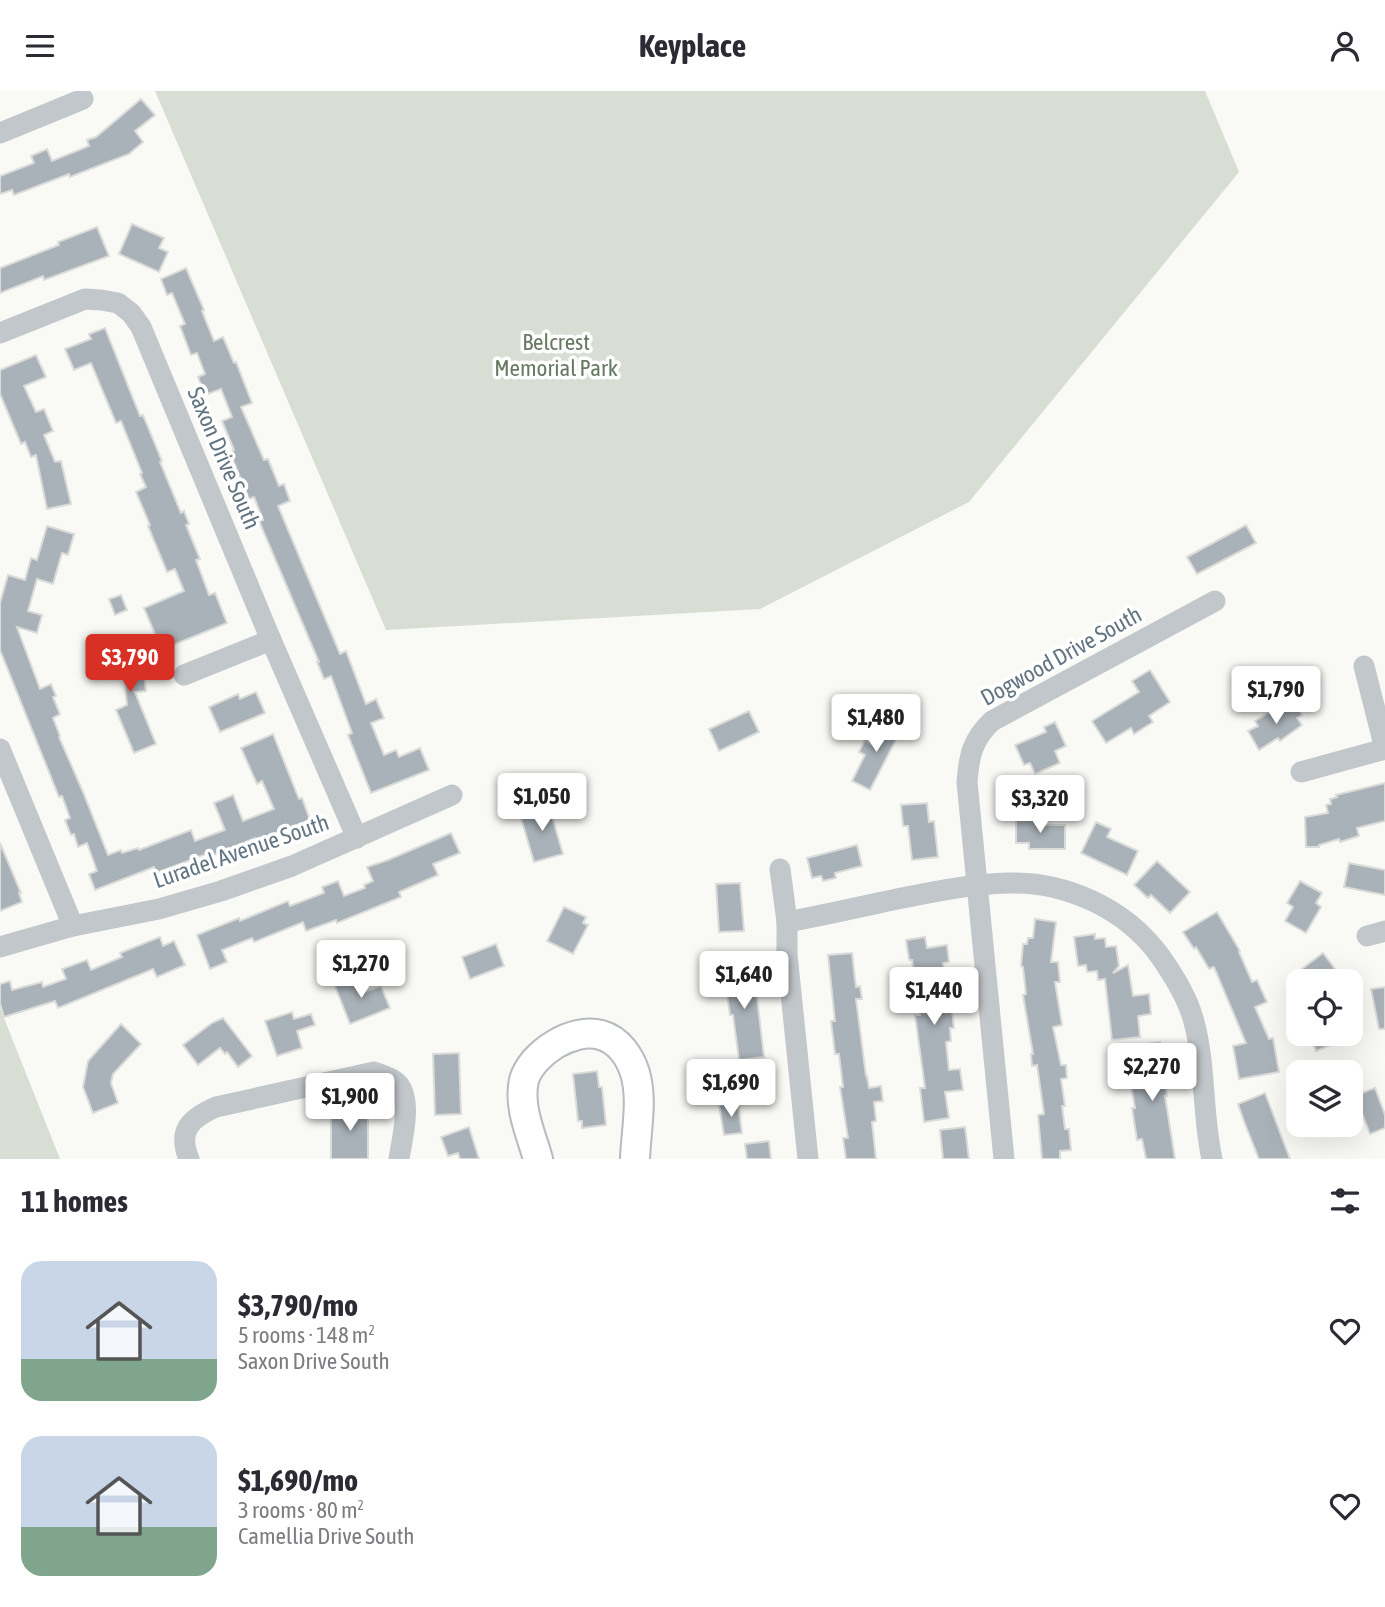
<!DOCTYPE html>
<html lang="en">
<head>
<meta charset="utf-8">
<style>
  :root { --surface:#fff; --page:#f2f2f3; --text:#2b2b33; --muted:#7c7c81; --accent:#d93025 }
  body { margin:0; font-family:"Asap Condensed",sans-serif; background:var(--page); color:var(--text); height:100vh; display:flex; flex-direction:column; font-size:26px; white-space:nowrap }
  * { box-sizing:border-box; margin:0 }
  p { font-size:23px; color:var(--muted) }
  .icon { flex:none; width:38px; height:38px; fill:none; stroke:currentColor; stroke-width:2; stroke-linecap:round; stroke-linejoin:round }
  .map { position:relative; height:1068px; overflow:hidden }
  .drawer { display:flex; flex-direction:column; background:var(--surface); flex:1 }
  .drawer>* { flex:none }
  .controls { position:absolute; left:1286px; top:878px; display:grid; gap:14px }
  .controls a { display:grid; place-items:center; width:77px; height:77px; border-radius:14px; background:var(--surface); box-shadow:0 7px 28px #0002; font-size:35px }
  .price { position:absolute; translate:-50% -60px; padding:0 16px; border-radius:7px; background:#fff; color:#222; font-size:23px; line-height:46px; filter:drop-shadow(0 2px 4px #0008) }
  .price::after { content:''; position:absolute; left:50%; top:42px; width:21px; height:16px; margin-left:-10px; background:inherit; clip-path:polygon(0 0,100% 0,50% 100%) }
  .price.active { background:var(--accent); color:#fff }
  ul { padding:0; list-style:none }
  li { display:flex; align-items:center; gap:21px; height:175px; padding:0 21px }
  li span { display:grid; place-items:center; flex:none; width:196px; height:140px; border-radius:21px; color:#555 }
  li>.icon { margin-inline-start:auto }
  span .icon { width:84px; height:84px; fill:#fffc; stroke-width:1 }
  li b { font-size:30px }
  h2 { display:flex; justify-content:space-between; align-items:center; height:84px; padding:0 21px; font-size:30px }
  header { display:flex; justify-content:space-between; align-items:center; height:91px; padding:0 21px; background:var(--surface); font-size:32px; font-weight:700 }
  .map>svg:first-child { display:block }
</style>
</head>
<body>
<header><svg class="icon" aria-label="menu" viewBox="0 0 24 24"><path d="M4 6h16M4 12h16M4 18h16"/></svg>Keyplace<svg class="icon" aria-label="person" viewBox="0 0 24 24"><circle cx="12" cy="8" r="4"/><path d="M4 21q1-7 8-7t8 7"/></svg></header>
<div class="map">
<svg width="1385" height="1068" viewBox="0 0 1385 1068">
  <rect width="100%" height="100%" fill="#f9f9f6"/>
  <g fill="#d9ded5">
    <polygon points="155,0 1205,0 1239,81 969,411 760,518 386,539"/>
    <polygon points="0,917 60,1068 0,1068"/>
  </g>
  <g fill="#a9b2b8" stroke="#dbdbd9" stroke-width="2">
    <polygon points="141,8 155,24 135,40 143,51 129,63 70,86 69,83 14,104 12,99 0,103 0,85 34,72 31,65 47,58 52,70 89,55 87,49 96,46"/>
    <polygon points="132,133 164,147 159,157 168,161 159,181 119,163"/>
    <polygon points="97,136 109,165 44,189 43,185 0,202 0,177 59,154 58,151"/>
    <polygon points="186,177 204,219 202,220 214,250 223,246 234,272 236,271 252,312 241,316 264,369 268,368 279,395 284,393 290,410 278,415 340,563 346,560 366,613 376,608 384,627 371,632 384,664 396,659 399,666 420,657 429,679 371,702 348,644 352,642 331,585 324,588 317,571 319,571 259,430 263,429 254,406 249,408 230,362 234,359 222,330 232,326 221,298 205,304 198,286 205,283 197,262 191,264 180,235 185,233 172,202 167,204 161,188"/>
    <polygon points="105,237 140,325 143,324 162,370 160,371 181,422 184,420 189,433 186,434 200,468 196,469 209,504 215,502 227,532 168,556 163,546 157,548 144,517 184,500 175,478 167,481 148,435 150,434 136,401 146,396 140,383 142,382 121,330 116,332 91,272 74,279 65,258 91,248 89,243"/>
    <polygon points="36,264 46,286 24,295 36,321 44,318 53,340 44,344 55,371 61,370 71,413 47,418 36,364 31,366 25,351 21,353 0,303 0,279"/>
    <polygon points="1246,434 1256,452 1197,483 1187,466"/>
    <polygon points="47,435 74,443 68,464 62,462 53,493 37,488 28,520 42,524 37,542 17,536 40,598 51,593 56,605 53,606 60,623 53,627 60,645 59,646 83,701 108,764 121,759 122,762 138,757 139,759 191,739 195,750 225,739 214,712 233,704 243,730 274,718 262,690 257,693 241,657 273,643 299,708 302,707 310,729 256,750 255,747 207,767 206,763 156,782 154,776 95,799 89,783 97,780 87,752 78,756 74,743 71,744 65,729 70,727 62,705 59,706 0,559 0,512 8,484 25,489 31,467 37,469"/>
    <polygon points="121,504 127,519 115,524 109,508"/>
    <polygon points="117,545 118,557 131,555 133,569 142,568 146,600 135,601 156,653 134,662 116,619 127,614 122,569 103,572 100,547"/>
    <polygon points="1150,579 1170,611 1149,625 1153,631 1134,643 1131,637 1106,652 1092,630 1139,601 1132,590"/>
    <polygon points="256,601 265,622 220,641 209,616 238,603 240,608"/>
    <polygon points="1295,612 1302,624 1297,627 1302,634 1280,650 1278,647 1259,659 1248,640 1258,635 1255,630 1280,615 1283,619"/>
    <polygon points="749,620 759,641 719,660 709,638"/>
    <polygon points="884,628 902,637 870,699 852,690 865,664 859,661 865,649 871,653"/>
    <polygon points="1055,631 1066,655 1055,660 1060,672 1035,683 1030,672 1024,674 1015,654 1046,641 1044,636"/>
    <polygon points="1385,692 1385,730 1357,737 1359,745 1340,751 1339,748 1319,754 1319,756 1306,756 1305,726 1328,722 1326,714 1331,713 1330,708 1337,706 1336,704"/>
    <polygon points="547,708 563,763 534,771 521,727 539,722 536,711"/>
    <polygon points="927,712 929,731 934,730 938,766 912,769 908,735 903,735 901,714"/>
    <polygon points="1016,728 1043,728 1043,734 1065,734 1065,758 1029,758 1029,752 1016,752"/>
    <polygon points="1096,731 1111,738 1107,746 1138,760 1127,784 1081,762"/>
    <polygon points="451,742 460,762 433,773 438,784 399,801 401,806 337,832 336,829 306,840 303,831 254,851 252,847 222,859 227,871 210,878 197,844 239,827 240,830 288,810 290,815 324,802 322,796 338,790 344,805 365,797 364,794 373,790 367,776 388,769"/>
    <polygon points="0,752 21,802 19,802 22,811 0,820"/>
    <polygon points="857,754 862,775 835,782 836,787 823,790 821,785 812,787 807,767"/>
    <polygon points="1157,770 1190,801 1170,822 1151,804 1148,807 1134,794"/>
    <polygon points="1349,772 1385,779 1385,804 1344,796"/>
    <polygon points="1300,790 1322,802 1316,812 1321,816 1306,842 1285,830 1293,816 1287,812"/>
    <polygon points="740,792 744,840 719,841 716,793"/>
    <polygon points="564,816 586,826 583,832 588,834 573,863 547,850"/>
    <polygon points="1217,821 1240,860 1239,861 1252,891 1257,889 1267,911 1255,916 1269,948 1273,947 1279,981 1239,988 1233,955 1246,952 1214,876 1209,878 1196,856 1194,858 1183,841"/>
    <polygon points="1035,828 1056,831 1051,871 1058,871 1060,891 1055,891 1062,934 1053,936 1061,974 1066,974 1067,987 1061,988 1065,1015 1062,1015 1065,1038 1069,1038 1071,1059 1060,1060 1060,1068 1042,1068 1038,1024 1044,1023 1037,974 1032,975 1031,963 1033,963 1023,904 1026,903 1023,876 1021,875 1023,853 1027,853 1028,847 1033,847"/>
    <polygon points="1095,843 1095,848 1105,847 1106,856 1116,855 1119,875 1113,882 1128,874 1133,905 1149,903 1151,923 1138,925 1140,946 1112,949 1105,888 1098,889 1097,880 1087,881 1086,874 1078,875 1074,846"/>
    <polygon points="160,846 163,855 174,850 185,874 157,886 153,878 58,917 55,910 4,926 0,912 0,893 10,890 12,899 42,891 43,896 66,888 62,878 87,869 91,879 122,866 120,862"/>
    <polygon points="925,846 927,857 947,854 949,871 943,872 950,920 952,920 954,937 950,937 951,950 946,951 949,979 960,978 963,999 945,1001 949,1027 924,1031 920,997 925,997 915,924 920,924 912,869 909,869 906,849"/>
    <polygon points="496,853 504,875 470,888 462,866"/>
    <polygon points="852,862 856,896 860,895 862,908 856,908 866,985 867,985 869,997 881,995 883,1010 874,1011 876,1030 872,1031 876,1068 846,1068 843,1047 848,1047 840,996 843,996 839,963 835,963 831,930 835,930 828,864"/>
    <polygon points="1323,862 1335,878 1332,880 1339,891 1311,891 1302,878"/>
    <polygon points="751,873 753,890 755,889 764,966 739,969 733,924 730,924 723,877"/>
    <polygon points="359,886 365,901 381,895 390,917 350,933 335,895"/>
    <polygon points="1385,896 1385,938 1379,938 1371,898"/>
    <polygon points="292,921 294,928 311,923 315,934 297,940 302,957 277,965 265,930"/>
    <polygon points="223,927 252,965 238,976 227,961 225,963 220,957 198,974 183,954 212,932"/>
    <polygon points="121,933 141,953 113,983 111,992 118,1012 93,1022 83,996 88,970"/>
    <polygon points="1309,943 1330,943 1334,953 1316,960"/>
    <polygon points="1160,951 1167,1005 1165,1005 1175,1068 1146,1068 1142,1048 1137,1049 1132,1017 1135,1017 1130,989 1138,988 1134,955"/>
    <polygon points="459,962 461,1023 435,1024 433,963"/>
    <polygon points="597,980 599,996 602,996 606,1034 582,1037 582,1030 578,1030 573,983"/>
    <polygon points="1375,997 1385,1024 1385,1037 1370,1043 1361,1020 1351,1023 1351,1006"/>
    <polygon points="1265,1002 1290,1068 1259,1068 1245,1033 1238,1013"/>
    <polygon points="738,1012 742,1042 724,1044 719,1014"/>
    <rect x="331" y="1015" width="37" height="53"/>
    <polygon points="469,1036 479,1068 460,1068 458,1062 448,1065 441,1046"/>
    <polygon points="965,1036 969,1068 943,1068 940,1039"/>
    <polygon points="769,1050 771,1068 747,1068 745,1053"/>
  </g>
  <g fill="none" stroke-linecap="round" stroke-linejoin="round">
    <defs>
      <path id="major" d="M538,1068c-7,-25 -20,-52 -14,-79 8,-27 49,-53 77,-45 18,5 29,22 34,38 8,27 1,58 0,86"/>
    </defs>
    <use href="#major" stroke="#b5bbbf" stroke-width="32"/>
    <g stroke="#c2c7cb" stroke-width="21">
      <polyline points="0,42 83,8"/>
      <polyline points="0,242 85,208 101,209 118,212 131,222 141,236 271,549 357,747"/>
      <polyline points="1364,575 1385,658"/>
      <polyline points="184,584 271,549"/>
      <polyline points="0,658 73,835"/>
      <polyline points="1301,681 1385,658"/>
      <polyline points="780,778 787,831 787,863 808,1068"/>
      <path d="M787,831c37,-7 73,-15 110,-23 36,-7 73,-15 111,-16 58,-2 118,26 152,73 14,20 28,42 34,66 12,44 8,92 18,137"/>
      <polyline points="1367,845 1385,840"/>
      <polyline points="0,856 73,835 159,818 221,800 292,775 452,704"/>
      <path d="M189,1068c-12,-29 2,-41 27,-52l158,-35c8,3 19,6 25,13 13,17 3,54 0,74"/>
      <path d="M1004,1068l-37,-377c2,-26 5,-42 25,-61l223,-120"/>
    </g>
    <use href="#major" stroke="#fff" stroke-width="28"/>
  </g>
  <g text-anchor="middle" stroke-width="7" stroke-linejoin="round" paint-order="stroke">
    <g font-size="23" fill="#667a62" stroke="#fff">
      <text x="556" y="259">Belcrest<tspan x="556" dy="26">Memorial Park</tspan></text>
    </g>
    <g font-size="23" fill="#637582" stroke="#fff">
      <text transform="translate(224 367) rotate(67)" y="8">Saxon Drive South</text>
      <text transform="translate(1061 565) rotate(-29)" y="8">Dogwood Drive South</text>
      <text transform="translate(241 760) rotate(-19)" y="8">Luradel Avenue South</text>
    </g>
  </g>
</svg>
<div class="controls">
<a><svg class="icon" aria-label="locate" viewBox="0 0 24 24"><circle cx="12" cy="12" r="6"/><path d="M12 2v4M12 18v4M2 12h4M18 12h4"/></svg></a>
<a><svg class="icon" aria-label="layers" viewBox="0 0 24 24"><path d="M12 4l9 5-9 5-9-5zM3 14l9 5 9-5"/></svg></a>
</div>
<b class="price active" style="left:130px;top:603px">$3,790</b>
<b class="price" style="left:1276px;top:635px">$1,790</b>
<b class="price" style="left:876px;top:663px">$1,480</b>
<b class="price" style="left:542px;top:742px">$1,050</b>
<b class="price" style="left:1040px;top:744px">$3,320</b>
<b class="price" style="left:361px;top:909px">$1,270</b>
<b class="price" style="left:744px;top:920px">$1,640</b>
<b class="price" style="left:934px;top:936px">$1,440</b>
<b class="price" style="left:1152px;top:1012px">$2,270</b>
<b class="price" style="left:731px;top:1028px">$1,690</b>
<b class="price" style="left:350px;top:1042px">$1,900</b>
</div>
<section class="drawer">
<h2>11 homes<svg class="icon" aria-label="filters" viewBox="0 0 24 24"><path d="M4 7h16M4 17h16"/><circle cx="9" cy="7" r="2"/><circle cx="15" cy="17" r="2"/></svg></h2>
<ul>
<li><span style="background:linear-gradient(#c9d6e8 70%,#7fa58c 0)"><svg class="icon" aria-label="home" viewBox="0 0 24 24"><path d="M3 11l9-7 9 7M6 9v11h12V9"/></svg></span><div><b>$3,790/mo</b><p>5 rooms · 148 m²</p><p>Saxon Drive South</p></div><svg class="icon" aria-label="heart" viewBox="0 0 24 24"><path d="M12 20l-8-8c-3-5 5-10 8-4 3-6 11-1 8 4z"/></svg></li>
<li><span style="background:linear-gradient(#c9d6e8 65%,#7fa58c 0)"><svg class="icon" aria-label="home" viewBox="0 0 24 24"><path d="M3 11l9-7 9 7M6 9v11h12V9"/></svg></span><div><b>$1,690/mo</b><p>3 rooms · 80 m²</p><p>Camellia Drive South</p></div><svg class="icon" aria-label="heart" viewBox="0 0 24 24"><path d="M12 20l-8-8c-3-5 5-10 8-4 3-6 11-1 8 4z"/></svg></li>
</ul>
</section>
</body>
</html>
